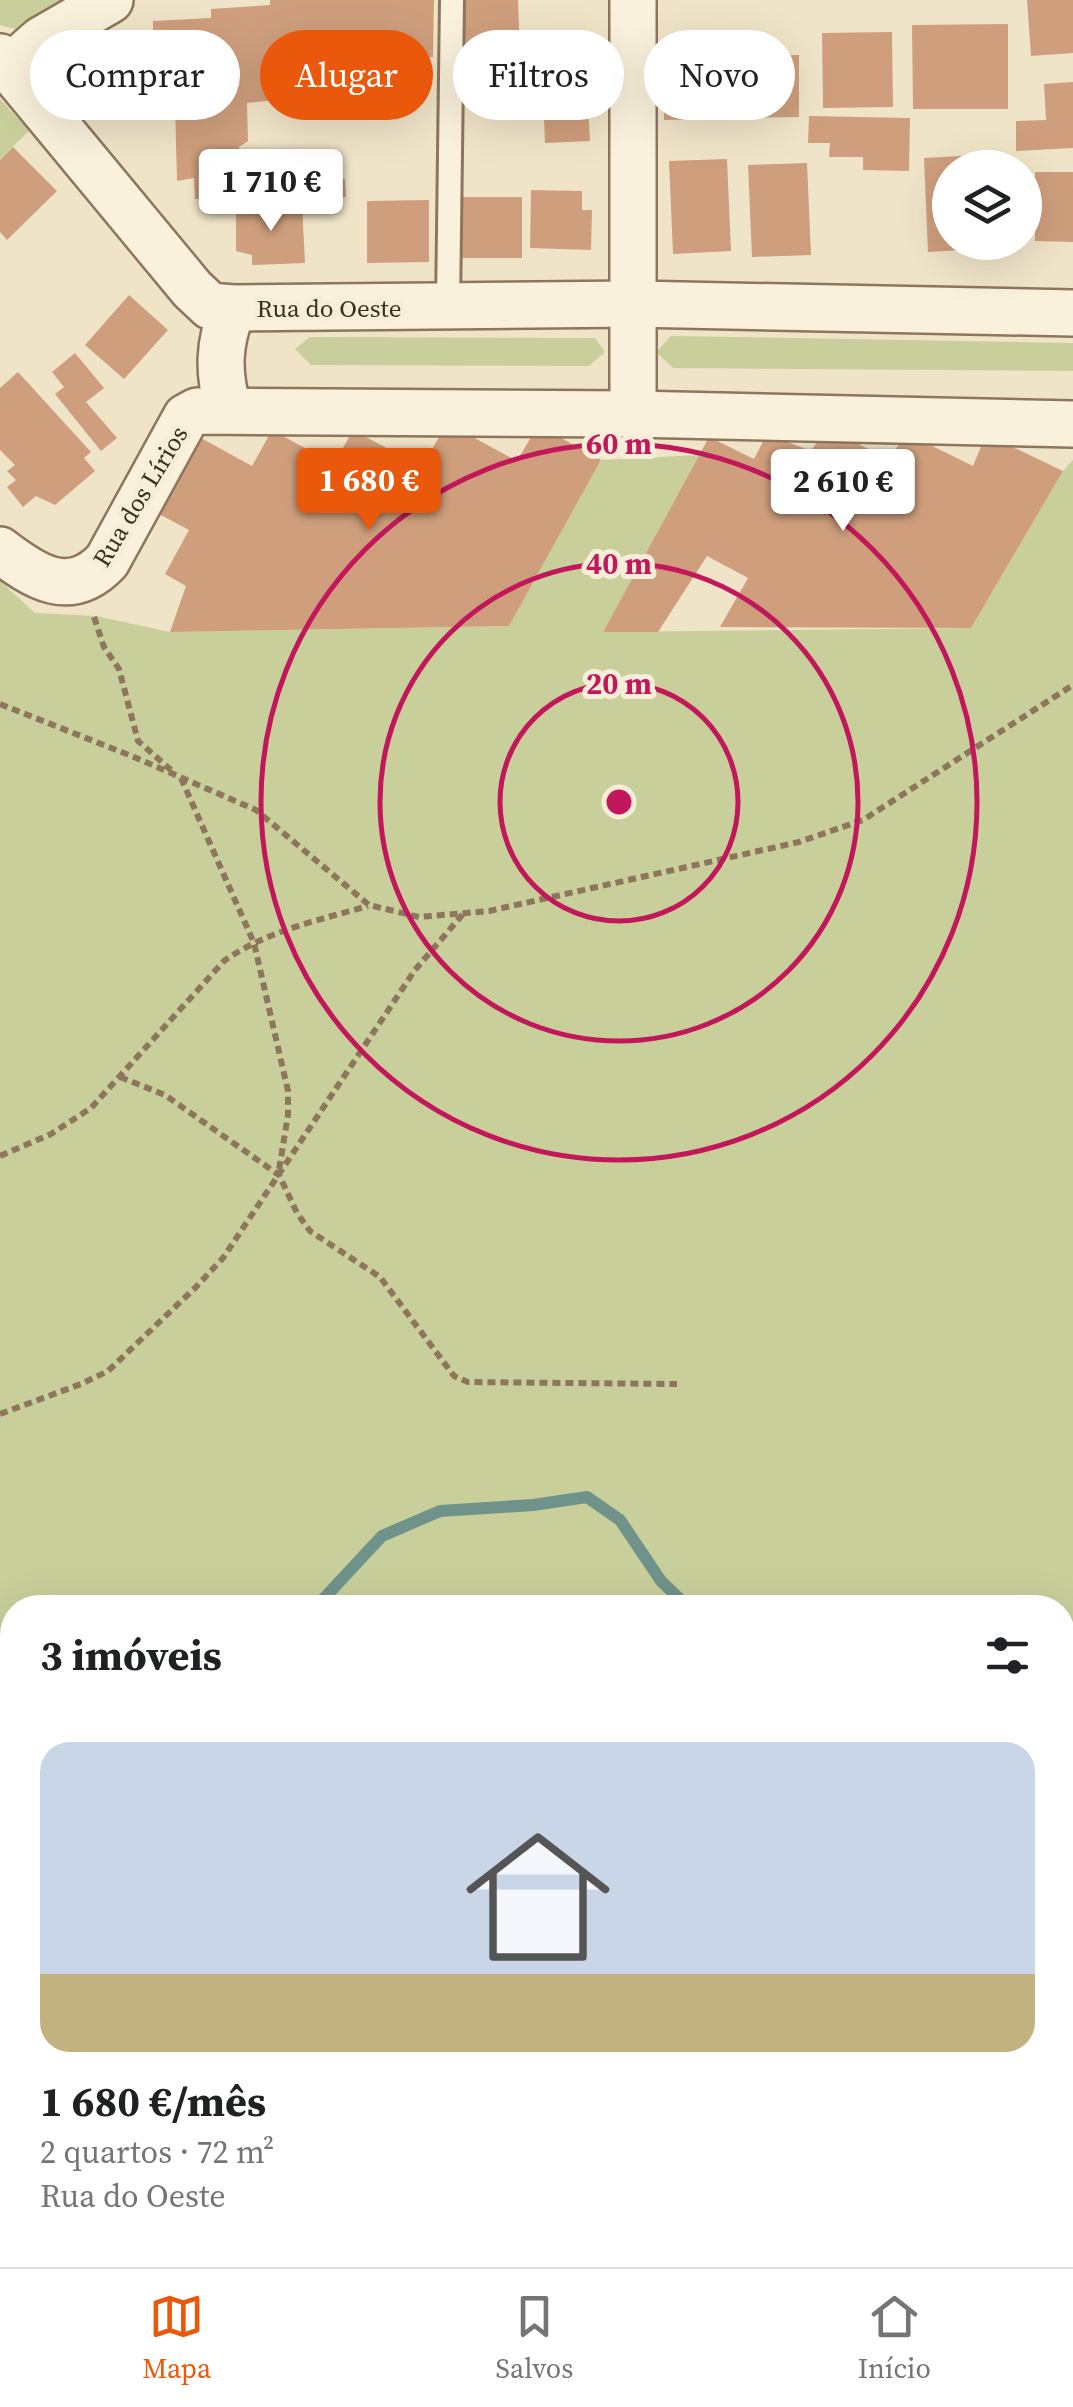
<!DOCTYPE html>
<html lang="pt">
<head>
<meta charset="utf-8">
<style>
  :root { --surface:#fff; --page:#f2f2f2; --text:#202124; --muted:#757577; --line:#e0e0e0; --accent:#ea580c }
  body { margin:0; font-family:"Source Serif 4",serif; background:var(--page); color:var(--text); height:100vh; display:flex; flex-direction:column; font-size:38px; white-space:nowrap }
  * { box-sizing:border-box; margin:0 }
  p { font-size:32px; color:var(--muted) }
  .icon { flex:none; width:55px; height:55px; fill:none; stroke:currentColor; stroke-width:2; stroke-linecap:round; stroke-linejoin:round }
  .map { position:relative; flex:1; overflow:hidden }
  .details { position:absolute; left:0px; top:1595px; width:1075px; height:672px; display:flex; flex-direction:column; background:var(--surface); border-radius:40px 40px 0 0; box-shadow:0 10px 40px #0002 }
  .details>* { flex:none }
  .banner { position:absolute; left:30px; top:30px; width:1015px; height:90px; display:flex; gap:20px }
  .fabs { position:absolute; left:932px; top:150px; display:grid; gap:20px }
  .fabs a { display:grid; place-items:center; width:110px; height:110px; border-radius:50%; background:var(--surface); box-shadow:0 10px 40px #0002; font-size:50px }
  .price { position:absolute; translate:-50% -85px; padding:0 22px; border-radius:10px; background:#fff; color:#222; font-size:32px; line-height:65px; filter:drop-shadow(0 2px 5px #0008) }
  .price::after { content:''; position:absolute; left:50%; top:60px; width:30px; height:22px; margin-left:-15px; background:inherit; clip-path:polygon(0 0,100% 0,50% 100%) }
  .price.current { background:var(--accent); color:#fff }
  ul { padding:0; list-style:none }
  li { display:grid; align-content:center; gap:20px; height:530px; padding:0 40px }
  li+li { border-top:2px solid var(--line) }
  li span { display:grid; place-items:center; height:310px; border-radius:30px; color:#555 }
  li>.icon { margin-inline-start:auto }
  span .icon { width:180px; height:180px; fill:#fffc; stroke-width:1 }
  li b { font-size:42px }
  h2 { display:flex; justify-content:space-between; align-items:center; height:120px; padding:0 40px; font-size:42px }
  .pill { padding:0 35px; border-radius:45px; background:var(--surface); box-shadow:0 10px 40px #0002; font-size:35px; line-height:90px }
  .pill.current { background:var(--accent); color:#fff }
  .tabs { display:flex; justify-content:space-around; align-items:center; height:140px; border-top:2px solid var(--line); background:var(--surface); font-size:28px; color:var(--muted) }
  .tabs a { display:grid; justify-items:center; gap:5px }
  .tabs .current { color:var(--accent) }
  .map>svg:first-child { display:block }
</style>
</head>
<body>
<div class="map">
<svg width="1073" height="2267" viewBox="0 0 1073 2267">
  <rect width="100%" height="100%" fill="#f0e4c8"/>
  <g fill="#c9cf9b" fill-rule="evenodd">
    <polygon points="0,0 62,0 62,4 15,29 0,25"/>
    <polygon points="0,99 29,131 0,159"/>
    <polygon points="671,336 1073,343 1073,371 673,368 656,352"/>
    <polygon points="310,337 595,338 605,352 589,366 311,365 295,349"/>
    <path d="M699,455l-96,177 368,-4 92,-157 10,-11v1807h-1073v-1686l35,32 61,3 74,16 339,-6 92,-166zM12,1608h1050v647h-1050z"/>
  </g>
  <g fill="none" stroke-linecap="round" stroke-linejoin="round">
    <g stroke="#6f938a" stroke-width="12">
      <polyline points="315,1608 382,1536 440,1511 533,1505 587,1497 620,1520 661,1581 689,1608"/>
      <polyline points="0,1770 3,1706 12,1697"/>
      <polyline points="1062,1829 1073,1835"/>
    </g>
  </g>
  <g fill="#cf9f7d">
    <polygon points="270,0 434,0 433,57 290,61 287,99 247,103 248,141 239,147 239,181 345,179 346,197 195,199 194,178 177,181 175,103 156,102 155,112 93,107 99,38 153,43 153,21 211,18 211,9 270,5"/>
    <polygon points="459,0 518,0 521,82 463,85"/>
    <polygon points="1027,0 1073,0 1073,53 1031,56"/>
    <polygon points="1008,24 1008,109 913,109 912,25"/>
    <polygon points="892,32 893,107 823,108 822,33"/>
    <polygon points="799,55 799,117 737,118 736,56"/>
    <polygon points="664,58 726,58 727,119 664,120"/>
    <polygon points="586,65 590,141 545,143 542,67"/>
    <polygon points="1073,82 1073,148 1016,151 1016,121 1046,120 1044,84"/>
    <polygon points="809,116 910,118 909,171 863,170 863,157 829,157 830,143 808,143"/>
    <polygon points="13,147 57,191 7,240 0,232 0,160"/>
    <polygon points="995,154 996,168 950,168 950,242 1000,242 1000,248 928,252 924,158"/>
    <polygon points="727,159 731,251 673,254 669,161"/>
    <polygon points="807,163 811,255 752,257 748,165"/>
    <polygon points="1035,172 1073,172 1073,242 1035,241"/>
    <polygon points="531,190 582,191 582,210 592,210 591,250 530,248"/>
    <polygon points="460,197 522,197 522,258 461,258"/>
    <polygon points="429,200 429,262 367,263 367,201"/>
    <polygon points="302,204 305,263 252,265 252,255 236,251 236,206"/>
    <polygon points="129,295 168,330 124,379 85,345"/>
    <polygon points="75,353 104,388 86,402 117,438 101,451 55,394 64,387 52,372"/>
    <polygon points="18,372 91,452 84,458 95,471 55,505 36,496 23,507 7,487 16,480 7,471 15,465 0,450 0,388"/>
    <polygon points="447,423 517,461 538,425 601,460 509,626 170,632 186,586 165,574 189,530 159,514 201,438 252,466 272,430 334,464 353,430 422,467"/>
    <polygon points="827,427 887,459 908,434 973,466 986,434 1063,471 971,628 720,627 748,578 707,556 658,632 603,632 709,437 754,459 767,434 811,451"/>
  </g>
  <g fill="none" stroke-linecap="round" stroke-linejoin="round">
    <defs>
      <polyline id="service" points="448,307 452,0"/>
      <g id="minor">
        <polyline points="0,57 192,289 210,306 233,308 634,304 1073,313"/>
        <polyline points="9,68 41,40 110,0"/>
        <path d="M228,409c-10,-37 -10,-65 5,-101"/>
        <polyline points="633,414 633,0"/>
        <path d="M0,550c35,27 70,50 107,11l79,-144 11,-6 436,3 440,10"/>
      </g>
    </defs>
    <use href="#service" stroke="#8d765c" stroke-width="28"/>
    <use href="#minor" stroke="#8d765c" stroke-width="50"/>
    <g stroke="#8d765c" stroke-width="6" stroke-dasharray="8 5" stroke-linecap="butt">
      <polyline points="94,617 104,647 119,669 138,741 171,770"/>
      <polyline points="0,704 134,757 256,810 369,905 419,917 489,911 799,842 863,820 1073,685"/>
      <polyline points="181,778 254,943 288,1091 288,1115 279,1170"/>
      <polyline points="120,1077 165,1095 279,1175 297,1213 310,1231 380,1277 454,1376 468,1382 677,1384"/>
      <path d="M0,1156l51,-22 40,-26 133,-147c42,-30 95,-41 144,-55"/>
      <polyline points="0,1414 81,1384 108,1371 196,1287 223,1258 415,970 463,914"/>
      <polyline points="1062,2196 1073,2194"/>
      <polyline points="392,2255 394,2267"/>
      <polyline points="547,2255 547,2267"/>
      <polyline points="724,2267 725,2255"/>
    </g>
    <use href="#service" stroke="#faf1dc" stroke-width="22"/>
    <use href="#minor" stroke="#faf1dc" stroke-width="45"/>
  </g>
  <g fill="none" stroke="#c2185b" stroke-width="5">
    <circle cx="619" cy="802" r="119"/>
    <circle cx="619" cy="802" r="239"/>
    <circle cx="619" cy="802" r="358"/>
  </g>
  <g text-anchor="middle" stroke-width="10" stroke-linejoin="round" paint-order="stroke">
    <g font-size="25" fill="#3d2e20" stroke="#f7eed8">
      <text x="329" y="317">Rua do Oeste</text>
      <text transform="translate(140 496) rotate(-59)" y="9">Rua dos Lírios</text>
    </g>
  </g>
  <circle cx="619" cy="802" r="15" fill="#c2185b" stroke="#f7eed8" stroke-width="5"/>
  <g font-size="30" text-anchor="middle" font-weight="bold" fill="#c2185b" stroke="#f7eed8" stroke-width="10" stroke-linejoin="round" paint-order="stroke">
    <text x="619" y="454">60 m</text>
    <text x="619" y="574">40 m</text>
    <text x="619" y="694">20 m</text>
  </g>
</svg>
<div class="fabs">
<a><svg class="icon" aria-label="layers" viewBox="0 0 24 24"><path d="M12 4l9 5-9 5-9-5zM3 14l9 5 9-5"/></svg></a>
</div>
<b class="price" style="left:271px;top:234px">1 710 €</b>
<b class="price current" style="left:369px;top:533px">1 680 €</b>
<b class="price" style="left:843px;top:534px">2 610 €</b>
<div class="banner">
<a class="pill">Comprar</a>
<a class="pill current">Alugar</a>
<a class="pill">Filtros</a>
<a class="pill">Novo</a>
</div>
<section class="details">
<h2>3 imóveis<svg class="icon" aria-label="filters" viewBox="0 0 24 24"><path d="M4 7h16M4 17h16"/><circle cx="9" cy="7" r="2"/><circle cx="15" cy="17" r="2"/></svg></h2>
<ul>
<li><span style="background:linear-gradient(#c9d6e8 75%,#c2b280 0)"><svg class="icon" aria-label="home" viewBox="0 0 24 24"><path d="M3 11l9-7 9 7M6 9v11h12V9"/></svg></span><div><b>1 680 €/mês</b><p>2 quartos · 72 m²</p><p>Rua do Oeste</p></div></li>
</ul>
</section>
</div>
<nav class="tabs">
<a class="current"><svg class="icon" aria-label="map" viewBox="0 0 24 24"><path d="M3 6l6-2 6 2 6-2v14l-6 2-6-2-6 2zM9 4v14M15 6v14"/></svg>Mapa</a>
<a><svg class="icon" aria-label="saved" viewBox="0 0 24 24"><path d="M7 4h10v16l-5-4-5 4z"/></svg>Salvos</a>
<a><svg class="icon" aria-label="home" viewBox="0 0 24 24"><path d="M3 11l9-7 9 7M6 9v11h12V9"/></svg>Início</a>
</nav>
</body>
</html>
